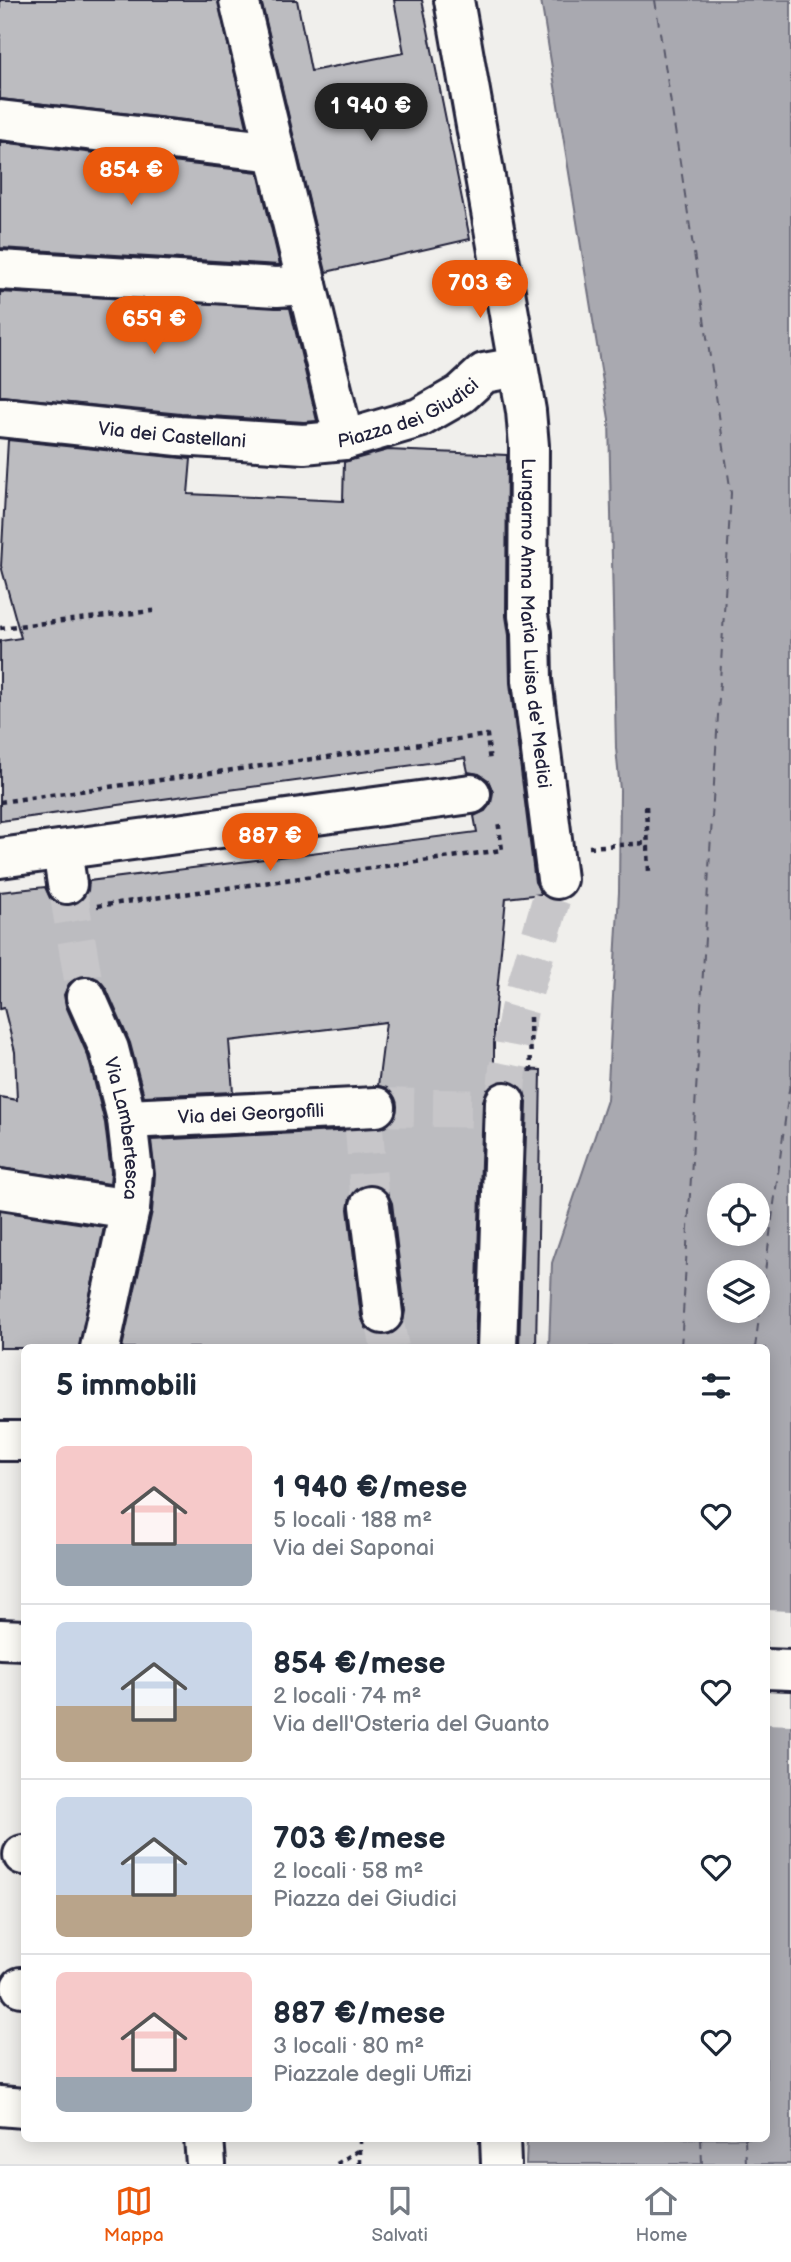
<!DOCTYPE html>
<html lang="it">
<head>
<meta charset="utf-8">
<style>
  :root { --surface:#fff; --page:#f6f6f7; --text:#1f2937; --muted:#747a83; --line:#e0e1e3; --accent:#ea580c }
  body { margin:0; font-family:"Balsamiq Sans",sans-serif; background:var(--page); color:var(--text); height:100vh; display:flex; flex-direction:column; font-size:26px; white-space:nowrap }
  * { box-sizing:border-box; margin:0 }
  p { font-size:23px; color:var(--muted) }
  .icon { flex:none; width:38px; height:38px; fill:none; stroke:currentColor; stroke-width:2; stroke-linecap:round; stroke-linejoin:round }
  .map { position:relative; flex:1; overflow:hidden }
  .sheet { position:absolute; left:21px; top:1344px; width:749px; height:798px; display:flex; flex-direction:column; background:var(--surface); border-radius:10px; box-shadow:0 4px 18px #0003 }
  .sheet>* { flex:none }
  .fabs { position:absolute; left:707px; top:1183px; display:grid; gap:14px }
  .fabs a { display:grid; place-items:center; width:63px; height:63px; border-radius:50%; background:var(--surface); box-shadow:0 4px 18px #0003; font-size:35px }
  .price { position:absolute; translate:-50% -60px; padding:0 16px; border-radius:24px; background:var(--accent); color:#fff; font-size:23px; line-height:46px; filter:drop-shadow(0 2px 4px #0008) }
  .price::after { content:''; position:absolute; left:50%; top:42px; width:21px; height:16px; margin-left:-10px; background:inherit; clip-path:polygon(0 0,100% 0,50% 100%) }
  .price.active { background:#222; color:#fff }
  ul { padding:0; list-style:none }
  li { display:flex; align-items:center; gap:21px; height:175px; padding:0 35px }
  li+li { border-top:2px solid var(--line) }
  li span { display:grid; place-items:center; flex:none; width:196px; height:140px; border-radius:10px; color:#555 }
  li>.icon { margin-inline-start:auto }
  span .icon { width:84px; height:84px; fill:#fffc; stroke-width:1 }
  li b { font-size:30px }
  h2 { display:flex; justify-content:space-between; align-items:center; height:84px; padding:0 35px; font-size:30px }
  .menu { display:flex; justify-content:space-around; align-items:center; height:98px; border-top:2px solid var(--line); background:var(--surface); font-size:19px; color:var(--muted) }
  .menu a { display:grid; justify-items:center; gap:4px }
  .menu .active { color:var(--accent) }
  .map>svg:first-child { display:block }
</style>
</head>
<body>
<div class="map">
<svg width="791" height="2164" viewBox="0 0 791 2164">
  <rect width="100%" height="100%" fill="#f0efec"/>
  <filter id="ink" filterUnits="userSpaceOnUse"><feTurbulence type="fractalNoise" baseFrequency=".0143" numOctaves="2"/><feDisplacementMap in="SourceGraphic" scale="14" xChannelSelector="R" yChannelSelector="G"/><feConvolveMatrix kernelMatrix="1 2 1 2 8 2 1 2 1" color-interpolation-filters="sRGB"/></filter>
  <g filter="url(#ink)">
    <path fill="#a9a9b0" stroke="#737381" stroke-width="2" fill-rule="evenodd" d="M541,0h250v2164h-265l1,-25 239,-1v-790l-217,-1 3,-84 55,-163 12,-208 1,-102 -4,-42 -7,-329zM719,1195h39v39h-39zM719,1272h39v39h-39z"/>
    <polygon fill="#f0efec" points="767,1610 791,1611 791,1725 766,1724"/>
    <g fill="none" stroke-linecap="round" stroke-linejoin="round">
      <g stroke="#58586a" stroke-width="2" stroke-dasharray="9 7" stroke-linecap="butt">
        <polyline points="655,0 731,493 681,1348"/>
        <polyline points="755,1348 791,1075"/>
        <polyline points="701,2138 702,2164"/>
        <polyline points="745,2138 746,2164"/>
      </g>
    </g>
    <g fill="#bcbcc0" stroke="#22223b" stroke-width="2" fill-rule="evenodd">
      <polygon points="0,0 218,0 247,127 0,99"/>
      <polygon points="261,0 297,0 311,71 404,53 394,0 422,0 470,239 326,272"/>
      <polygon points="0,142 258,172 280,265 0,248"/>
      <polygon points="0,292 290,308 317,421 304,422 181,414 0,396"/>
      <path d="M8,440l183,19 -3,35 155,7 1,-39 44,-12 119,5 -1,161 3,19 1,48 25,199 7,12 -36,4 -12,125v45l47,2 -5,278h-17l8,-246 -3,-11 -7,-7 -12,-4 -10,2 -8,8 -4,11 -8,247h-353l30,-137 3,-37 -4,-34 226,-11 10,-3 8,-8 3,-11 -4,-12 -7,-7 -9,-2 8,-64 -157,19 4,51 -89,4 -14,-53 -24,-55 -8,-9 -9,-4 -11,2 -9,7 -5,11 2,11 22,50 17,67 6,49 -1,12 -110,-16v-71l17,3 -2,-48 -11,-44 -4,1v-117l45,-5 5,11 10,7 9,1 12,-5 7,-10 1,-10 388,-49 -3,-16 11,-5 6,-8 2,-11 -5,-12 -9,-6 -11,-2 -3,-14 -465,63v-180l21,-3 -20,-72zM368,1184l10,2 9,6 5,11 13,108 -2,11 -6,9 -12,5 -10,-2 -9,-6 -5,-11 -13,-108 2,-11 6,-9z"/>
      <polygon points="0,1211 104,1227 79,1348 0,1348"/>
    </g>
    <g fill="none" stroke-linecap="round" stroke-linejoin="round">
      <g stroke="#c7c6c9" stroke-width="38" stroke-dasharray="38 19" stroke-linecap="butt">
        <polyline points="67,884 86,997"/>
        <polyline points="505,1102 508,1069 519,1010 557,879"/>
        <polyline points="376,1107 494,1109"/>
        <polyline points="363,1116 370,1206"/>
        <polyline points="383,1314 390,1348"/>
      </g>
      <defs>
        <g id="minor">
          <polyline points="239,0 344,440"/>
          <path id="s1" d="M454,0l72,411 3,35 -1,170 3,17 1,47 25,199"/>
          <polyline points="0,120 275,152"/>
          <polyline points="0,270 277,287 307,285"/>
          <path id="s2" d="M0,417l179,19 125,8 40,-4 75,-22 42,-24 23,-21 34,-6"/>
          <polyline points="62,850 67,884"/>
          <polyline points="0,858 471,794"/>
          <path id="s3" d="M86,997l23,52 18,70 6,53 -3,37 -30,139"/>
          <path id="s4" d="M127,1119l249,-12"/>
          <polyline points="0,1189 130,1209"/>
          <polyline points="370,1206 383,1314"/>
          <polyline points="497,1348 505,1102"/>
          <polyline points="0,1441 24,1441"/>
          <polyline points="0,1639 24,1640"/>
          <polyline points="766,1669 791,1670"/>
          <polyline points="23,1855 24,1855"/>
          <polyline points="21,1987 24,1987"/>
          <polyline points="0,2106 24,2108"/>
          <polyline points="204,2138 206,2164"/>
          <polyline points="500,2138 501,2164"/>
        </g>
      </defs>
      <use href="#minor" stroke="#22223b" stroke-width="44"/>
      <g stroke="#22223b" stroke-width="4.5" stroke-dasharray="5 5" stroke-linecap="butt">
        <polyline points="0,628 152,611 151,605"/>
        <polyline points="0,802 487,735 490,763"/>
        <polyline points="646,806 649,872"/>
        <polyline points="589,847 648,843"/>
        <polyline points="97,906 502,850 498,820"/>
        <polyline points="530,1017 531,1077"/>
        <polyline points="337,2164 359,2150"/>
        <polyline points="360,2164 360,2138"/>
      </g>
      <use href="#minor" stroke="#fdfcf7" stroke-width="38"/>
    </g>
  </g>
  <g text-anchor="middle" stroke-width="5" stroke-linejoin="round" paint-order="stroke">
    <g font-size="19" fill="#22223b" stroke="#fdfcf7">
      <text dy="7" stroke="none"><textPath href="#s2" startOffset="415">Piazza dei Giudici</textPath></text>
      <text dy="7" stroke="none"><textPath href="#s2" startOffset="173">Via dei Castellani</textPath></text>
      <text dy="7" stroke="none"><textPath href="#s1" startOffset="630">Lungarno Anna Maria Luisa de' Medici</textPath></text>
      <text dy="7" stroke="none"><textPath href="#s4" startOffset="124">Via dei Georgofili</textPath></text>
      <text dy="7" stroke="none"><textPath href="#s3" startOffset="138">Via Lambertesca</textPath></text>
    </g>
  </g>
</svg>
<div class="fabs">
<a><svg class="icon" aria-label="locate" viewBox="0 0 24 24"><circle cx="12" cy="12" r="6"/><path d="M12 2v4M12 18v4M2 12h4M18 12h4"/></svg></a>
<a><svg class="icon" aria-label="layers" viewBox="0 0 24 24"><path d="M12 4l9 5-9 5-9-5zM3 14l9 5 9-5"/></svg></a>
</div>
<b class="price active" style="left:371px;top:143px">1 940 €</b>
<b class="price" style="left:131px;top:207px">854 €</b>
<b class="price" style="left:480px;top:320px">703 €</b>
<b class="price" style="left:154px;top:356px">659 €</b>
<b class="price" style="left:270px;top:873px">887 €</b>
<section class="sheet">
<h2>5 immobili<svg class="icon" aria-label="filters" viewBox="0 0 24 24"><path d="M4 7h16M4 17h16"/><circle cx="9" cy="7" r="2"/><circle cx="15" cy="17" r="2"/></svg></h2>
<ul>
<li><span style="background:linear-gradient(#f6c9c9 70%,#9aa5b1 0)"><svg class="icon" aria-label="home" viewBox="0 0 24 24"><path d="M3 11l9-7 9 7M6 9v11h12V9"/></svg></span><div><b>1 940 €/mese</b><p>5 locali · 188 m²</p><p>Via dei Saponai</p></div><svg class="icon" aria-label="heart" viewBox="0 0 24 24"><path d="M12 20l-8-8c-3-5 5-10 8-4 3-6 11-1 8 4z"/></svg></li>
<li><span style="background:linear-gradient(#c9d6e8 60%,#b9a48a 0)"><svg class="icon" aria-label="home" viewBox="0 0 24 24"><path d="M3 11l9-7 9 7M6 9v11h12V9"/></svg></span><div><b>854 €/mese</b><p>2 locali · 74 m²</p><p>Via dell'Osteria del Guanto</p></div><svg class="icon" aria-label="heart" viewBox="0 0 24 24"><path d="M12 20l-8-8c-3-5 5-10 8-4 3-6 11-1 8 4z"/></svg></li>
<li><span style="background:linear-gradient(#c9d6e8 70%,#b9a48a 0)"><svg class="icon" aria-label="home" viewBox="0 0 24 24"><path d="M3 11l9-7 9 7M6 9v11h12V9"/></svg></span><div><b>703 €/mese</b><p>2 locali · 58 m²</p><p>Piazza dei Giudici</p></div><svg class="icon" aria-label="heart" viewBox="0 0 24 24"><path d="M12 20l-8-8c-3-5 5-10 8-4 3-6 11-1 8 4z"/></svg></li>
<li><span style="background:linear-gradient(#f6c9c9 75%,#9aa5b1 0)"><svg class="icon" aria-label="home" viewBox="0 0 24 24"><path d="M3 11l9-7 9 7M6 9v11h12V9"/></svg></span><div><b>887 €/mese</b><p>3 locali · 80 m²</p><p>Piazzale degli Uffizi</p></div><svg class="icon" aria-label="heart" viewBox="0 0 24 24"><path d="M12 20l-8-8c-3-5 5-10 8-4 3-6 11-1 8 4z"/></svg></li>
</ul>
</section>
</div>
<nav class="menu">
<a class="active"><svg class="icon" aria-label="map" viewBox="0 0 24 24"><path d="M3 6l6-2 6 2 6-2v14l-6 2-6-2-6 2zM9 4v14M15 6v14"/></svg>Mappa</a>
<a><svg class="icon" aria-label="saved" viewBox="0 0 24 24"><path d="M7 4h10v16l-5-4-5 4z"/></svg>Salvati</a>
<a><svg class="icon" aria-label="home" viewBox="0 0 24 24"><path d="M3 11l9-7 9 7M6 9v11h12V9"/></svg>Home</a>
</nav>
</body>
</html>
